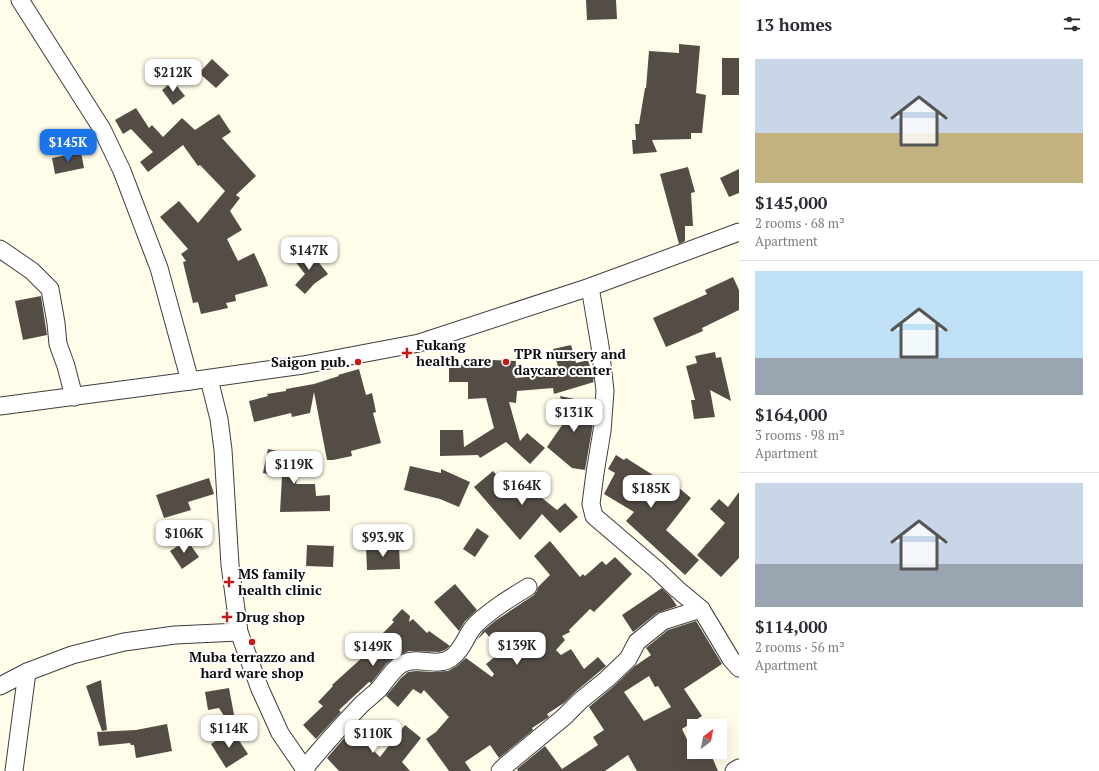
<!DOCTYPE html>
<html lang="en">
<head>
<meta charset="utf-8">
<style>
  :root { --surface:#fff; --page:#f2f2f3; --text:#2b2b33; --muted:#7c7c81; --line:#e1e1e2; --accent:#1a73e8 }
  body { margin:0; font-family:"PT Serif",serif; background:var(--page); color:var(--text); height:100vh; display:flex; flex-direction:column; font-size:15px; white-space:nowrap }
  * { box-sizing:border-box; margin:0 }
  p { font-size:13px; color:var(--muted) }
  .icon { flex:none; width:22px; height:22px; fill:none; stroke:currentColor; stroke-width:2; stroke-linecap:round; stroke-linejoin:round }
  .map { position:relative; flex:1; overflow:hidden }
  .sheet { display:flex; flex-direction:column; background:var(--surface); width:360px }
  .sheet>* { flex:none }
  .needle { width:26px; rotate:32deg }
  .fabs { position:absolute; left:687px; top:719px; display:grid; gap:8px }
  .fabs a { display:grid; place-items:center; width:40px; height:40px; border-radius:0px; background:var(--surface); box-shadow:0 4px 16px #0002; font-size:20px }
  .price { position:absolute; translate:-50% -34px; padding:0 9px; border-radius:8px; background:#fff; color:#222; font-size:13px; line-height:26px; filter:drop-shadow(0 1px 2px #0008) }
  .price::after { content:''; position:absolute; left:50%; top:24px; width:12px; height:9px; margin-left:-6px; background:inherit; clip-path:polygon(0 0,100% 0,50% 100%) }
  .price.current { background:var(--accent); color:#fff }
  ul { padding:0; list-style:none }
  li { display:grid; align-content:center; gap:8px; height:212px; padding:0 16px }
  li+li { border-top:1px solid var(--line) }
  li span { display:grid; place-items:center; height:124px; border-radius:0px; color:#555 }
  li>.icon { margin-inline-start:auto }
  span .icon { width:72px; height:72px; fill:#fffc; stroke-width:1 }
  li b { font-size:17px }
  h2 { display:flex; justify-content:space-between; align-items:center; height:48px; padding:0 16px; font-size:17px }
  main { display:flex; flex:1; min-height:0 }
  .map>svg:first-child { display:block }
</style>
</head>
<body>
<main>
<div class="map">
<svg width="739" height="771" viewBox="0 0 739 771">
  <rect width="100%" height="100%" fill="#fffce9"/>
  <g fill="#544d46" fill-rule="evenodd">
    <polygon points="586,0 616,0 617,19 587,20"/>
    <polygon points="679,44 700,46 696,93 706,95 702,133 691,133 691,139 652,140 657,152 633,154 632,140 636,140 635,124 639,124 645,88 646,88 649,51 679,53"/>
    <rect x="722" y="58" width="17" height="37"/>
    <polygon points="212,59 229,75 216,88 199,73"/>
    <polygon points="173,81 185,96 173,105 162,90"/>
    <polygon points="136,108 149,128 152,125 163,137 182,118 195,130 219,114 231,132 222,138 256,176 236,195 240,198 230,211 242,230 227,239 238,261 254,253 265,277 268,286 235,295 236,301 226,303 228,308 201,314 198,302 193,303 183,262 186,261 181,254 188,249 160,217 179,201 198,223 225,191 200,165 198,166 183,145 148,172 140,162 153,152 131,129 123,134 115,120"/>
    <polygon points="81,152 84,168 55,174 52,158"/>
    <polygon points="688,167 695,192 691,193 693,226 685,226 685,241 679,244 660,174"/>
    <polygon points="739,169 739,193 729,197 720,178"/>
    <polygon points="308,249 328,274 314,284 305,294 295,285 305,274 294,260"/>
    <polygon points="733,277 739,290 739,310 702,328 703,331 666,347 653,318 707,294 705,290"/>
    <polygon points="41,296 47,335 23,340 15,301"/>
    <polygon points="571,345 576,363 588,360 594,379 593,380 594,382 554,394 553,388 517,391 516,403 509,402 520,441 527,433 545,448 530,464 506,442 480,458 478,455 440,456 440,430 463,430 464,447 494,428 486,398 468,399 468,382 449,382 449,365 468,364 467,359 516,361 515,378 560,374 553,349"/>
    <polygon points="715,352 716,358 721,357 731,401 710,390 715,417 694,419 691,400 695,400 686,366 697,363 695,356"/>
    <polygon points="359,369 366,395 372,393 376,412 373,413 381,443 351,451 352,456 333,460 327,460 314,392 310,413 292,417 291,413 254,422 249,401 268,396 267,394 286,391 286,389 314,384 339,376 338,375"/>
    <polygon points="560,396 594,403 592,430 585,470 572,468 547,447 567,418"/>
    <polygon points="268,449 301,456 296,484 315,484 316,496 330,495 330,511 280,512 282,477 263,473"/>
    <polygon points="616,455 624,460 626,458 664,482 667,478 691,498 666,530 699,560 685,575 626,521 634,512 604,494 615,473 608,469"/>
    <polygon points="410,466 441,473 441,469 470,482 459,507 440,499 404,490"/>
    <polygon points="493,471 513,493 522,482 557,510 565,503 578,517 560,533 542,514 520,540 474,487"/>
    <polygon points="209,478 214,494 188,502 191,510 164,518 156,495"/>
    <polygon points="739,492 739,558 721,577 697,555 725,523 710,509 719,499 728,507"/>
    <polygon points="477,528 489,536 475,557 463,549"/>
    <polygon points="187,540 199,557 182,569 170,551"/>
    <polygon points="550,541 580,577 583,574 585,576 602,561 606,565 615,557 632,574 594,612 590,609 569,630 570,632 562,636 565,640 556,650 561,655 571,649 584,669 598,657 606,666 574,693 564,703 547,714 549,717 532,728 533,730 499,758 490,745 465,762 471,771 449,771 426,739 436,732 449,717 424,690 421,694 413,689 398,707 386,696 401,678 408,672 416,671 434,672 448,671 457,666 466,658 492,677 494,674 486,664 502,651 485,632 477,640 483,631 495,621 534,595 537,591 538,587 550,575 534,556"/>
    <polygon points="307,545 334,546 333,567 306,566"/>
    <polygon points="399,545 400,569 367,570 366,546"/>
    <polygon points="455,584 477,610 465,621 459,631 434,602"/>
    <polygon points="662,588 671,597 677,606 657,613 633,632 622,615"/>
    <polygon points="402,609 410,616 409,622 413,619 427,633 429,631 450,646 445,650 439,652 409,651 395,657 386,664 372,682 371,683 369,682 339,710 341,712 316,739 303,725 323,706 318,702 333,686 332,685 364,656 362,654 394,622 392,620"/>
    <path d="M696,621l26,43 -38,25 18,27 -20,13 11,23h17l8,19h-81l-9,-16 -23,16h-87l-1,-2 28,-23 17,23 36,-24 -5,-8 11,-7 -15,-23 25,-21 21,-20 16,-11 -5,-7 22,-18zM649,676l6,11 3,-1 13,21 -27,14 -20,-29z"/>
    <polygon points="101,680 107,730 102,731 86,686"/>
    <polygon points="229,688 238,736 237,737 219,708 208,710 205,692"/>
    <polygon points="167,724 172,751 136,758 134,745 131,745 130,743 99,746 97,732 136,730"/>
    <polygon points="405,725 421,738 402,762 410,771 339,771 327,758 352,729 367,746 368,745 380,757"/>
    <polygon points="232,730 248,754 226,768 211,744"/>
  </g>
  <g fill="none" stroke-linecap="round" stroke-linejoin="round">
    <defs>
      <g id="minor">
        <polyline points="20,0 102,129 122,171 159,268 190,381"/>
        <polyline points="0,249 32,271 50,289 56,323 58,344 66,366 74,397"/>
        <polyline points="590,287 600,346 605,391 602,431 595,473 591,504 594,516 656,569 677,589 701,609 731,659 739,668"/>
        <polyline points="209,379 219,419 223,450 230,565 239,632 260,689 280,733 306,771"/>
        <polyline points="0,406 190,381 303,365 419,343 590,287 739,232"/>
        <polyline points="0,686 27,672 72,655 124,642 175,635 239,632"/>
        <path d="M304,769c18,-22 37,-43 57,-64 5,-5 12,-10 18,-16 6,-7 16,-23 25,-26 15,-7 33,5 47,-5 12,-8 15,-24 25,-34 16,-15 34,-26 52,-37"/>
        <polyline points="14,771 27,672"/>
        <polyline points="500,771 506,765 564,717 580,701 607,679 628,659 637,642 663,621 701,609"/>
        <polyline points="734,771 739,768"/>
      </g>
    </defs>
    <use href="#minor" stroke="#3e3e3e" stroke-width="19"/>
    <use href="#minor" stroke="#fff" stroke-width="17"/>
  </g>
  <g fill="#c51918" stroke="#fff" stroke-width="1.5">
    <path d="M405 347h4v4h4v4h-4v4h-4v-4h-4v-4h4z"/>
    <circle cx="358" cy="362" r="4"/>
    <circle cx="506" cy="362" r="4"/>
    <path d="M227 576h4v4h4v4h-4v4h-4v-4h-4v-4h4z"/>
    <path d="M225 611h4v4h4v4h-4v4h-4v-4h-4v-4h4z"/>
    <circle cx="252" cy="642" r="4"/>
  </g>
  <g text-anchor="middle" stroke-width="4" stroke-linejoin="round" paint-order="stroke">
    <g font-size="14" font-weight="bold" fill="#0b0b0b" stroke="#fff" text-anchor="start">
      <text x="416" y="350">Fukang<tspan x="416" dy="16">health care</tspan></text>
      <text x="514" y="359">TPR nursery and<tspan x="514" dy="16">daycare center</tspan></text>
      <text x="350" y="367" text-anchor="end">Saigon pub.</text>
      <text x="238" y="579">MS family<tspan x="238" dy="16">health clinic</tspan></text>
      <text x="236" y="622">Drug shop</text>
      <text x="252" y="662" text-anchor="middle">Muba terrazzo and<tspan x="252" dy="16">hard ware shop</tspan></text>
    </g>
  </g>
</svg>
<div class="fabs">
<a><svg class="needle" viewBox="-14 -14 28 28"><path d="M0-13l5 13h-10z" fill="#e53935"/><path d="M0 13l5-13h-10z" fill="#7c7c81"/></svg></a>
</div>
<b class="price" style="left:173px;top:93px">$212K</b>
<b class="price current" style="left:68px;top:163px">$145K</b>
<b class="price" style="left:309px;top:271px">$147K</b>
<b class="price" style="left:574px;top:433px">$131K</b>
<b class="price" style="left:294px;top:485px">$119K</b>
<b class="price" style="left:522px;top:506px">$164K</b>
<b class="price" style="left:651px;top:509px">$185K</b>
<b class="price" style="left:184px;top:554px">$106K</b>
<b class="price" style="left:383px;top:558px">$93.9K</b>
<b class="price" style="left:517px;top:666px">$139K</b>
<b class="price" style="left:373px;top:667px">$149K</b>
<b class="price" style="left:229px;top:749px">$114K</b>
<b class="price" style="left:373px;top:754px">$110K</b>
</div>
<section class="sheet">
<h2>13 homes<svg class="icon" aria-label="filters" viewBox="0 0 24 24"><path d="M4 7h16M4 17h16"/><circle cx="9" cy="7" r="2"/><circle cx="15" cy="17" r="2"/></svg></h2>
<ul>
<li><span style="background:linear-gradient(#c9d6e8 60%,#c2b280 0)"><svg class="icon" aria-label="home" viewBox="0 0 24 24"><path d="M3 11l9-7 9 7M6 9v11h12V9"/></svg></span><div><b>$145,000</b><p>2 rooms · 68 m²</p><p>Apartment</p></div></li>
<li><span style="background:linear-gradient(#bfe0f5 70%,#9aa5b1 0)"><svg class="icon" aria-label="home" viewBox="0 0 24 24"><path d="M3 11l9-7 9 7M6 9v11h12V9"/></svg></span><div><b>$164,000</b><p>3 rooms · 98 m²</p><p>Apartment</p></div></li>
<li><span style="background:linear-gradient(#c9d6e8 65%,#9aa5b1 0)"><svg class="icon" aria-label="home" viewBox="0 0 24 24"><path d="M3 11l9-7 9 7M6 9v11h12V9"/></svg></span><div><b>$114,000</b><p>2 rooms · 56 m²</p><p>Apartment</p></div></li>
</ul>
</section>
</main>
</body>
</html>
